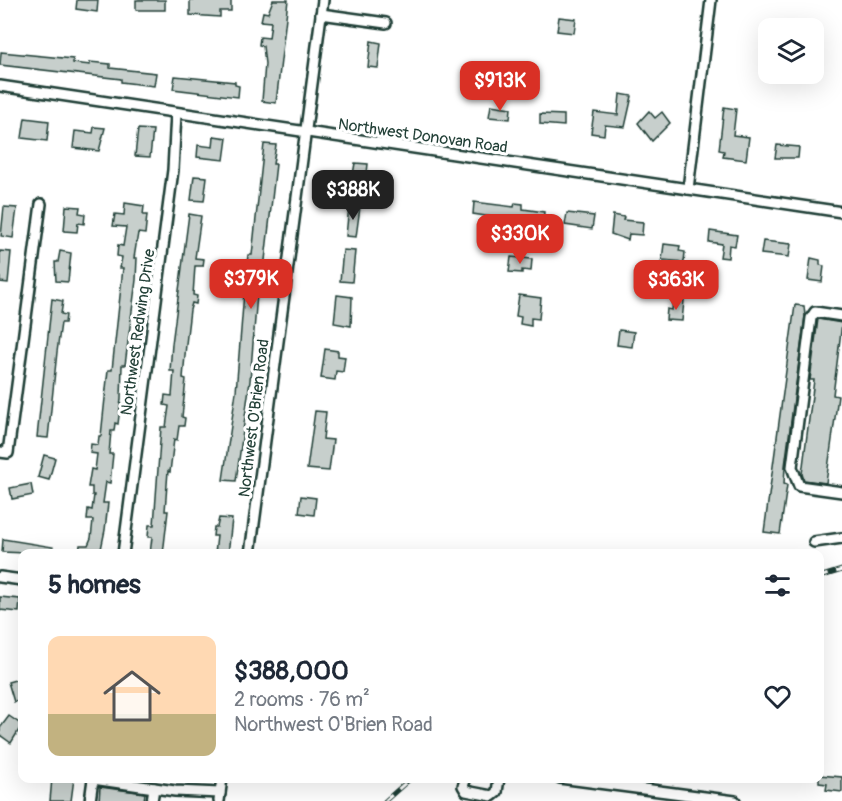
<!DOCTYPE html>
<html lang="en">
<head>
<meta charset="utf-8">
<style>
  :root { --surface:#fff; --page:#f2f2f3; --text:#1f2937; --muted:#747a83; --line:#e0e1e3; --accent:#d93025 }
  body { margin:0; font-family:Pangolin,sans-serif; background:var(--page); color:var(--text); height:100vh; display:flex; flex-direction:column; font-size:22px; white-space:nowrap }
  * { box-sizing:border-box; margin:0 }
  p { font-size:20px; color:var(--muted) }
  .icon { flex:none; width:33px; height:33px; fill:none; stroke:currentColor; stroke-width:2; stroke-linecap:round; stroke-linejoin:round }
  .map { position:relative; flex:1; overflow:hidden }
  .drawer { position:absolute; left:18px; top:549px; width:806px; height:234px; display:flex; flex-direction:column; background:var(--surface); border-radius:12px; box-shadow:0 6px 24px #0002 }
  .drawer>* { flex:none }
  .controls { position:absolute; left:758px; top:18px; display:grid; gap:12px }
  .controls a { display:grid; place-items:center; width:66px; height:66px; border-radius:12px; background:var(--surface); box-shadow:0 6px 24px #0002; font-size:30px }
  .price { position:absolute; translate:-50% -51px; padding:0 14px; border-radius:12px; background:var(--accent); color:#fff; font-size:20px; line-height:39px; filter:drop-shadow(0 2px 3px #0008) }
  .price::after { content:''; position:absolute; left:50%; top:36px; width:18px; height:14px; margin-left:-9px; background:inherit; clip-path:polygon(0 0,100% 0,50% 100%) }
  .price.active { background:#222; color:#fff }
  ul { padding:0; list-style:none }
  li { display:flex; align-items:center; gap:18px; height:150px; padding:0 30px }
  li+li { border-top:2px solid var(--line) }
  li span { display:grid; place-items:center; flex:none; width:168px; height:120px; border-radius:12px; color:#555 }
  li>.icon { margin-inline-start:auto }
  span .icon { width:72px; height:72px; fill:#fffc; stroke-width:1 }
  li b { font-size:26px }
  h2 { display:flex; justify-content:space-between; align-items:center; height:72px; padding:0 30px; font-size:26px }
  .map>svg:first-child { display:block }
</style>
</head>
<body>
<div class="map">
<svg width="842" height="801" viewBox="0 0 842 801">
  <rect width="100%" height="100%" fill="#fff"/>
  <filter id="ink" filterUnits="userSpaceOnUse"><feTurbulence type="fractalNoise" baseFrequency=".0167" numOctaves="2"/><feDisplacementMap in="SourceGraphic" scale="12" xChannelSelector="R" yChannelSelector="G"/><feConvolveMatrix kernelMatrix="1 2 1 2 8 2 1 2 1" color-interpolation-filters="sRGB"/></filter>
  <g filter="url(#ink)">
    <g fill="#c7cfcc" stroke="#1f3d34" stroke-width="1.5">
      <polygon points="77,0 98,0 97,12 76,9"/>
      <rect x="136" y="0" width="29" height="10"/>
      <polygon points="190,0 231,0 231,11 220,11 220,17 190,15"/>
      <polygon points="273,0 288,0 276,103 262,101 265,64 263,46 259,45 260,37 269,38 271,22 261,21 263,12 268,13"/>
      <polygon points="559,17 576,19 574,33 557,31"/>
      <polygon points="371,41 381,43 378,68 368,67"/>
      <polygon points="1,52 73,59 73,63 90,65 90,62 110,64 110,68 156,73 154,86 121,82 121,79 0,65"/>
      <polygon points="175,76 235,82 235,85 239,86 238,97 173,89"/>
      <polygon points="620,94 632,96 625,127 605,125 604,135 591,133 594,112 618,115"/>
      <polygon points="491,105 511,108 510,119 489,117"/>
      <polygon points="724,107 736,109 733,135 749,137 746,160 723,157 724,151 719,150"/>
      <polygon points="649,111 655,118 662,112 670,123 652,141 638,123"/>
      <polygon points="540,114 564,115 564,126 540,124"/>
      <polygon points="25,118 49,121 47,141 22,138"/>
      <polygon points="94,127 105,128 99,151 73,148 75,131 93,133"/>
      <polygon points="138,129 153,130 150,157 135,156"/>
      <polygon points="214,136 227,138 224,160 197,157 198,145 213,147"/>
      <polygon points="264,144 276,145 273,164 276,164 264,269 259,269 250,381 236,481 223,480 236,392 245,280 248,255 252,255"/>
      <polygon points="777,145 799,147 798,158 775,158"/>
      <polygon points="355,163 368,164 366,182 352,180"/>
      <polygon points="194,176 207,177 204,201 191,200"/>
      <polygon points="474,202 514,207 515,203 523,204 523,209 544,212 543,224 534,223 533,227 526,226 526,222 473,214"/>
      <polygon points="125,203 144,206 143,215 147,215 145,234 138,233 134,258 137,258 136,280 125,365 122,365 121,399 118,424 115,423 114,431 111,431 109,454 113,454 110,483 106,482 103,503 108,503 105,530 100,554 79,554 80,545 88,545 91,538 93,520 87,520 88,509 92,510 94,495 92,495 92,487 88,487 91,469 95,470 97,454 90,453 91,444 98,445 99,436 101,436 108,370 112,370 123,268 120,268 122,257 117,256 118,245 123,246 126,227 113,226 115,214 124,215"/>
      <polygon points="66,206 80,207 79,213 85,214 84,224 78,223 77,232 64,231"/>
      <polygon points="349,206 360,207 356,237 346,236"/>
      <polygon points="4,207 17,208 13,238 1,236"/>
      <polygon points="567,213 594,216 592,229 565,225"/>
      <polygon points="189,214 201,216 195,258 204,259 203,266 195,266 193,295 197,296 196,304 192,303 190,310 186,344 183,378 186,379 182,417 185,418 184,426 179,426 177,440 174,439 170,472 168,471 165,511 168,511 163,554 150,554 152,537 148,537 149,525 154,525 161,427 166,427 169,406 164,405 165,395 172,396 174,371 170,371 172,344"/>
      <polygon points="613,215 624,217 623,220 643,222 642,235 629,234 628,240 611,234"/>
      <polygon points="710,231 737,235 735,246 729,245 728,258 720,257 722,244 709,242"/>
      <polygon points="763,241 791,244 789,257 761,254"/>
      <polygon points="664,244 680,246 679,251 685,252 684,262 662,260"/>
      <polygon points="343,250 355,251 352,282 340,281"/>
      <polygon points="0,251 11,252 8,283 0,282"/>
      <polygon points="60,251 71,253 68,282 56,281 55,262 58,262"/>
      <polygon points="511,257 532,259 531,271 522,270 522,273 509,272"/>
      <polygon points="811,258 820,260 820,265 824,266 822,282 808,280"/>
      <polygon points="337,295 352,297 351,326 334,323"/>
      <polygon points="519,295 541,298 539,319 531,318 531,326 520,324 521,317 516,316"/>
      <polygon points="52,299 63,301 61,314 66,315 65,323 61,323 57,352 48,438 37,437"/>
      <polygon points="673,300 684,301 682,321 666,320 667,309 672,310"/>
      <polygon points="795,305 804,306 805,316 785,466 784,484 787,485 780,534 764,532"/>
      <polygon points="818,319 842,323 833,395 838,396 826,483 804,480 802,474 814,380 810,380"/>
      <polygon points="619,330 634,332 632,347 617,345"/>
      <polygon points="325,349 338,351 338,356 345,357 343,372 336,371 335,380 321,378"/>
      <polygon points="315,411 326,412 323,439 333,440 329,471 307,469"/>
      <polygon points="44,455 55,458 49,480 38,477"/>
      <polygon points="31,484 33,495 12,499 10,488"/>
      <polygon points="301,496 316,498 314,515 299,513"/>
      <polygon points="219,518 232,519 228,554 215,554 217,536 213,536 214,527 217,527"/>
      <polygon points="3,539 53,547 52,554 2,552"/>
      <polygon points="0,597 20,599 19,612 0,610"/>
      <polygon points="22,678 22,699 14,702 8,682"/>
      <polygon points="9,716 22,725 11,743 0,735 0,728"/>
      <polygon points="819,775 842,777 842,792 826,790 827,784 819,783"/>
      <polygon points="52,778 74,778 71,801 50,801"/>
      <polygon points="100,787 145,793 144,801 99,801"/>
    </g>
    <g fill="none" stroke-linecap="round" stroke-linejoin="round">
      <defs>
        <g id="minor">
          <polyline points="321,14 386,23"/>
          <polyline points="0,86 842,212"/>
          <polyline points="688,189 711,0"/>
          <polyline points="842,316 815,312 811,318 792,467 799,486 842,492"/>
          <polyline points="0,452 8,453 41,204"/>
          <polyline points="814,542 842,538"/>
          <polyline points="123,554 173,170 176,113"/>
          <polyline points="250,554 323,0"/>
          <polyline points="0,577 22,580"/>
          <polyline points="466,778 463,786 466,791 492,796 497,792 499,778"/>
          <polyline points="560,778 735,801"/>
          <polyline points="90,801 93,779 175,791 220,793"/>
          <polyline points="152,801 154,788"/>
          <polyline points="219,801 222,778"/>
        </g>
      </defs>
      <use href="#minor" stroke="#1f3d34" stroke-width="14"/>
      <use href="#minor" stroke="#fff" stroke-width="9"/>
      <defs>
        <g id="rail">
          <polyline points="819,577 842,570"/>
          <polyline points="385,801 411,778"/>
        </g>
      </defs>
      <use href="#rail" stroke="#1f3d34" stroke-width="5"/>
      <use href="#rail" stroke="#fff" stroke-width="3" stroke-dasharray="9" stroke-linecap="butt"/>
    </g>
  </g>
  <g text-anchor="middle" stroke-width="6" stroke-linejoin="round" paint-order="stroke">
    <g font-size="16" fill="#1f3d34" stroke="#fff">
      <text transform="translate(423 135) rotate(8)" y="6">Northwest Donovan Road</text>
      <text transform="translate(137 332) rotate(-82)" y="6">Northwest Redwing Drive</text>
      <text transform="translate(253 418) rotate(-83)" y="6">Northwest O'Brien Road</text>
    </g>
  </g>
</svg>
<div class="controls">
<a><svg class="icon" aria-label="layers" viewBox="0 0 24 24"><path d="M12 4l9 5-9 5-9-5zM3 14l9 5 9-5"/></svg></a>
</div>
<b class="price" style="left:500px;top:112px">$913K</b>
<b class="price active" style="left:353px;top:221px">$388K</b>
<b class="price" style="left:520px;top:265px">$330K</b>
<b class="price" style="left:251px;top:310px">$379K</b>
<b class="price" style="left:676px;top:311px">$363K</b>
<section class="drawer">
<h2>5 homes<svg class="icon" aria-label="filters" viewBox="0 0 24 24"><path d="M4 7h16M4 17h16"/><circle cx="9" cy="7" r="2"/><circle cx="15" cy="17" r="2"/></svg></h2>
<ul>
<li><span style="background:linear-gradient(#ffd9b3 65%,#c2b280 0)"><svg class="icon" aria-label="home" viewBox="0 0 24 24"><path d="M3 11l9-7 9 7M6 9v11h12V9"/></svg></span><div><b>$388,000</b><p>2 rooms · 76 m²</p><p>Northwest O'Brien Road</p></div><svg class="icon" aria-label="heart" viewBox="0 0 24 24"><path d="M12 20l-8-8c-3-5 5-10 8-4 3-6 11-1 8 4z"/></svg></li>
</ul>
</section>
</div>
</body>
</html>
